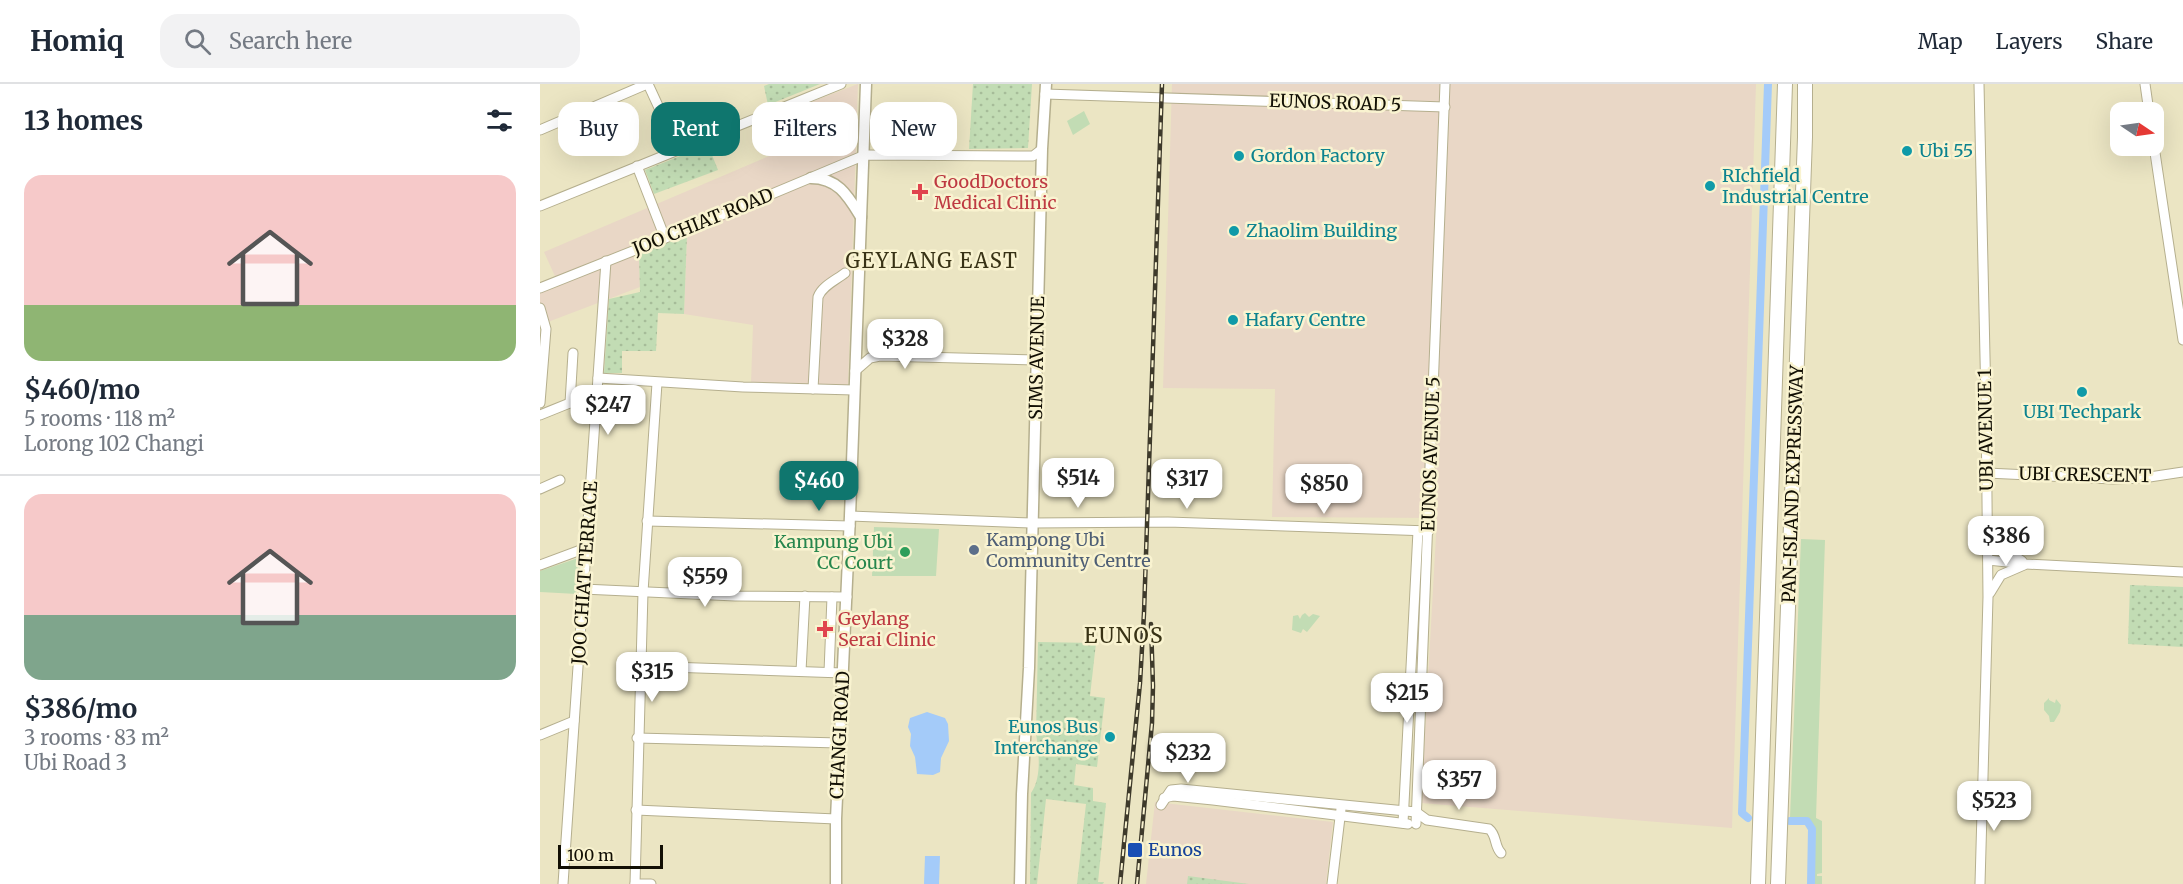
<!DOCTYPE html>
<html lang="en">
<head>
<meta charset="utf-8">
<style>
  :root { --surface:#fff; --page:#f2f2f3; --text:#1f2937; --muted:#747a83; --line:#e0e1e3; --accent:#0f766e }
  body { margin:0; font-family:Merriweather,serif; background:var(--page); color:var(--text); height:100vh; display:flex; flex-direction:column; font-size:22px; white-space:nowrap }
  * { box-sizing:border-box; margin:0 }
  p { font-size:20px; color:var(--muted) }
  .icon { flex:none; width:33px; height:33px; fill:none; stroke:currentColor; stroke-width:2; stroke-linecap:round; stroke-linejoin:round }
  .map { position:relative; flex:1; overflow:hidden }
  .side { display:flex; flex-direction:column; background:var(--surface); width:540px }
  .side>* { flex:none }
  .banner { position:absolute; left:18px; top:18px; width:570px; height:54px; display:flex; gap:12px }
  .needle { width:39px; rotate:103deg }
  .tools { position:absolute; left:1570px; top:18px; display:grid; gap:12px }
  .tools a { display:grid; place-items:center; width:54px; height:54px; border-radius:12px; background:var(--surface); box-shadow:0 6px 24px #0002; font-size:30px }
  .scale { position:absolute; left:18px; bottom:15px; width:105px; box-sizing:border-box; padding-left:6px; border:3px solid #120f04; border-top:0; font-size:16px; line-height:21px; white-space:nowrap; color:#120f04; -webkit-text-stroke:4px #f9f3d0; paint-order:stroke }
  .price { position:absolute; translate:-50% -51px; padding:0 14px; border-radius:12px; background:#fff; color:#222; font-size:20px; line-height:39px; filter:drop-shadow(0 2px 3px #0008) }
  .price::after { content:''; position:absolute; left:50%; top:36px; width:18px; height:14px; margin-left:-9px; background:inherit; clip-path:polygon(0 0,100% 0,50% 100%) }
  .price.active { background:var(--accent); color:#fff }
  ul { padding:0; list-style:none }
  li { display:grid; align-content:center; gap:12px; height:318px; padding:0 24px }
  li+li { border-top:2px solid var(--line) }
  li span { display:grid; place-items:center; height:186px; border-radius:18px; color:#555 }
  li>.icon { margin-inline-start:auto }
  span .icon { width:108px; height:108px; fill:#fffc; stroke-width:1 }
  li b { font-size:26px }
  h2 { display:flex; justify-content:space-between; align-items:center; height:72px; padding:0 24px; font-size:26px }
  .pill { padding:0 21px; border-radius:18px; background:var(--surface); box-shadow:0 6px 24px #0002; font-size:21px; line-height:54px }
  .pill.active { background:var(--accent); color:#fff }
  header { display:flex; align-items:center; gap:36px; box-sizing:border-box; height:84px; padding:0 30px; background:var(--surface); border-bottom:2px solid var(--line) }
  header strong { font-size:28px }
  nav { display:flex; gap:33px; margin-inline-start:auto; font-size:21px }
  .search { width:420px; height:54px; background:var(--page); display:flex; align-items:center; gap:15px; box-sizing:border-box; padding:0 21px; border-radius:18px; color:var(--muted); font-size:22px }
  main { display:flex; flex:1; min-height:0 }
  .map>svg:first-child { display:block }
</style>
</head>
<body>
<header>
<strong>Homiq</strong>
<div class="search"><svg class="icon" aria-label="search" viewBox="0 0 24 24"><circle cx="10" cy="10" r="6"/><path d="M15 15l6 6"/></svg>Search here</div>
<nav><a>Map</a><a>Layers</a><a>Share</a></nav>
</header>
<main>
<section class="side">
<h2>13 homes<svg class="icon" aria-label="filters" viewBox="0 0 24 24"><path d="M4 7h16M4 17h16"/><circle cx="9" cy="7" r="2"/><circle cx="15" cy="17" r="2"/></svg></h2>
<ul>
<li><span style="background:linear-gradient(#f6c9c9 70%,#8fb573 0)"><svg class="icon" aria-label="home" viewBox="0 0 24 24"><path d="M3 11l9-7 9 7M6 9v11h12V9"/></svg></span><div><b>$460/mo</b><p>5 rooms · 118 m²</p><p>Lorong 102 Changi</p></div></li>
<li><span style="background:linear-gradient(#f6c9c9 65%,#7fa58c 0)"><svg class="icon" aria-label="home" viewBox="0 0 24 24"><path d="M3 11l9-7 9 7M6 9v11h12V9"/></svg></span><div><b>$386/mo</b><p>3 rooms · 83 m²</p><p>Ubi Road 3</p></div></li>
</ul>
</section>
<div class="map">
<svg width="1643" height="800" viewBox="0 0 1643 800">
  <defs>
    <pattern id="grass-dots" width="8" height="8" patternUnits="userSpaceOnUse" patternTransform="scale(1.5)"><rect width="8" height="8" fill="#c2dcb4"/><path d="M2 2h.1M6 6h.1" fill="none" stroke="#a6bc99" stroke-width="1.8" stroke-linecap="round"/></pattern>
  </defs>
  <rect width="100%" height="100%" fill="#ebe5c3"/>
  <g fill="#e9d7c6">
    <polygon points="318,0 308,302 211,299 213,241 144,230 147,151 99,170 100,203 0,241 0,209 19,201 4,168 255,61 245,28"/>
    <polygon points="632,0 1216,0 1192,744 881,719 897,434 732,433 735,305 623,304"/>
    <polygon points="615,718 793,738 786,800 606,800"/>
  </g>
  <g fill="url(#grass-dots)">
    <polygon points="229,0 280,0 228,21 224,2"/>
    <polygon points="433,0 492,0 488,64 429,65"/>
    <polygon points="168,61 178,86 114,110 105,86"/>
    <polygon points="147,150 144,230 118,229 116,267 82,267 82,289 64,289 69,215 100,208 99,170"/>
    <polygon points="1590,501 1643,503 1643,563 1588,560"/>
    <path d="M498,558l58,1 -6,53 15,2 -8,69 -21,-3 -2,21 19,3v13l13,2 -8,79h6l-1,2h-26l9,-80 -40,-5 -9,85h-7l1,-91c11,-15 8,-42 5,-59z"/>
    <polygon points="648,792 709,800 647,800"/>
  </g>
  <g fill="#c2dcb4">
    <polygon points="544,27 550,40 533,51 527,37"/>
    <polygon points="334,443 399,445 396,492 332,492"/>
    <polygon points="1261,455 1285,456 1276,734 1282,737 1282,789 1277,790 1277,792 1282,792 1282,800 1273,800 1275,744 1269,735 1250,734"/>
    <polygon points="41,473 37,510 0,508 0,487"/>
    <polygon points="765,529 769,533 773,530 780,532 767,548 763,545 761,549 752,546 753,532 758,531 760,535 762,531"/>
    <polygon points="1509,614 1509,616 1515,619 1516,615 1521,621 1520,628 1514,638 1510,638 1509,632 1504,626 1504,619"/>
  </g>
  <g fill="#a4cbf9">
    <polygon points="387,628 405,634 408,640 409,657 401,674 400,688 393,691 377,690 375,673 370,662 371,650 368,643 370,634"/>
    <polygon points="385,772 400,772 399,800 384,800"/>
  </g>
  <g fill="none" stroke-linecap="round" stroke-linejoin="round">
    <g stroke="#a4cbf9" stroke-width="8">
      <polyline points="1208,734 1202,729 1228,0"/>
      <polyline points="1250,737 1267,737 1272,745 1271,800"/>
    </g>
    <defs>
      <g id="minor">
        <polyline points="108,0 138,65"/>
        <polyline points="1439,0 1446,318 1448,513 1440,800"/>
        <polyline points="1605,0 1609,28"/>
        <polyline points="505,10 905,23"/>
        <polyline points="0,46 107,0"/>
        <polyline points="1614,62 1643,256"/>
        <polyline points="97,82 125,154"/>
        <polyline points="0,122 301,0"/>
        <polyline points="0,204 153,143 325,71 493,72 502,65"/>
        <polyline points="0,224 6,245 0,319"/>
        <polyline points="315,287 330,274 340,272 496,276"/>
        <polyline points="58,294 203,303 314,306"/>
        <path d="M273,305l5,-92c4,-11 18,-17 27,-24"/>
        <polyline points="30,319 33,269"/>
        <polyline points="0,331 57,308"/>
        <polyline points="1447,389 1573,395 1603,394 1643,388"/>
        <polyline points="0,405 20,396"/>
        <polyline points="310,432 492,439 628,438 889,447"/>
        <polyline points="107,437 310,442"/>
        <polyline points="1449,446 1461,463 1482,477"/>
        <polyline points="1448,476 1486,480 1643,488"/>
        <polyline points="0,481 46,464"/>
        <polyline points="43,505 195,512 307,513"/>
        <polyline points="1450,509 1461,491 1484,481"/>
        <polyline points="100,582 303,589"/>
        <polyline points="261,587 265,512"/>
        <polyline points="289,588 292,513"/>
        <polyline points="0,651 34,637"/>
        <polyline points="97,654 299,659"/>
        <polyline points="624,714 633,712 673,716 868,740"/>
        <path d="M621,721l10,-15 10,-1 235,23 11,8 62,9c8,6 5,17 12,24"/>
        <polyline points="96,726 296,735"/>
        <polyline points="863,739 878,447"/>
        <polyline points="876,740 905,0"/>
        <polyline points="23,800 66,177"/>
        <polyline points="95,800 103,508 117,299"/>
        <polyline points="95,800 111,800"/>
        <polyline points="792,800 801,725"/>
      </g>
      <g id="major">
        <path d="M271,94c27,0 37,18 50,39"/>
        <polyline points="296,800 296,735 310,432 326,0"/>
        <polyline points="480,800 482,710 489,584 502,65 506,0"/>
      </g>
      <g id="highway">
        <polyline points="1218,800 1245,0"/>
        <polyline points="1238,800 1265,53 1265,0"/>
      </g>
    </defs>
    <use href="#minor" stroke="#b5af8e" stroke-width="11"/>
    <use href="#major" stroke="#b5af8e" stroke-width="13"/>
    <use href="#highway" stroke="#b5af8e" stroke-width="16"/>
    <use href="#minor" stroke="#fff" stroke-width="9"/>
    <use href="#major" stroke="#fff" stroke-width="10"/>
    <use href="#highway" stroke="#fff" stroke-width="14"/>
    <defs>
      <g id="rail">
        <polyline points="580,800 600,599 604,529 622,0"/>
        <polyline points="597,800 612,639 613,602 611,540"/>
      </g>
    </defs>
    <use href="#rail" stroke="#3e3a2b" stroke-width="4.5"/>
    <use href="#rail" stroke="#f9f3d0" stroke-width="2" stroke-dasharray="7" stroke-linecap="butt"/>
  </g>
  <g fill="#0f9aa8" stroke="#f9f3d0" stroke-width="2">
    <circle cx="1367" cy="67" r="6"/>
    <circle cx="699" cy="72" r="6"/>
    <circle cx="1170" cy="102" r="6"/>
    <circle cx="694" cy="147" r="6"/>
    <circle cx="693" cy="236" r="6"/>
    <circle cx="1542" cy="308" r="6"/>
    <circle cx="570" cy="653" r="6"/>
  </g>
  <g fill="#e0444e" stroke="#f9f3d0" stroke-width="2">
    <path d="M377 99h6v6h6v6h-6v6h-6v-6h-6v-6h6z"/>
    <path d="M282 536h6v6h6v6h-6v6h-6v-6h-6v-6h6z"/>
  </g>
  <circle fill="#5c6f8a" stroke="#f9f3d0" stroke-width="2" cx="434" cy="466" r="6"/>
  <circle fill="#2e9e5b" stroke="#f9f3d0" stroke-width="2" cx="365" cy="468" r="6"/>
  <rect fill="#1a4fb4" stroke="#f9f3d0" stroke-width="2" x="587" y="758" width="16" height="16" rx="3"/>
  <g text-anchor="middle" stroke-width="5" stroke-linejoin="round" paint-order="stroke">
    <g font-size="18" fill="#120f04" stroke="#f9f3d0">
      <text transform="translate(795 19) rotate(2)" y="6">EUNOS ROAD 5</text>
      <text transform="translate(163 138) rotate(-22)" y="6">JOO CHIAT ROAD</text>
      <text transform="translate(497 274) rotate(-89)" y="6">SIMS AVENUE</text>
      <text transform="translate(1446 346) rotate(-91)" y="6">UBI AVENUE 1</text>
      <text transform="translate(891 370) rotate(-88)" y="6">EUNOS AVENUE 5</text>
      <text transform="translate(1545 391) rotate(1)" y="6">UBI CRESCENT</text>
      <text transform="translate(1253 400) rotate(-88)" y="6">PAN-ISLAND EXPRESSWAY</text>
      <text transform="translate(45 489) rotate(-86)" y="6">JOO CHIAT TERRACE</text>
      <text transform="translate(300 651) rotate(-87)" y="6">CHANGI ROAD</text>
    </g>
    <g font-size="18" fill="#0d838f" stroke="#f9f3d0" text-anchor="start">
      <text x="1379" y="73">Ubi 55</text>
      <text x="711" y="78">Gordon Factory</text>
      <text x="1182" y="98">RIchfield<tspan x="1182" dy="21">Industrial Centre</tspan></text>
      <text x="706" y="153">Zhaolim Building</text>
      <text x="705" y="242">Hafary Centre</text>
      <text x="1542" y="334" text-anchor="middle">UBI Techpark</text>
      <text x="558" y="649" text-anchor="end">Eunos Bus<tspan x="558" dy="21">Interchange</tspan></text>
    </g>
    <g font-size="18" fill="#be3a42" stroke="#f9f3d0" text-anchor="start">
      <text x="394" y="104">GoodDoctors<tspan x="394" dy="21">Medical Clinic</tspan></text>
      <text x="298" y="541">Geylang<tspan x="298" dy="21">Serai Clinic</tspan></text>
    </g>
    <g font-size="18" fill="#4e5e75" stroke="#f9f3d0" text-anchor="start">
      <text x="446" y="462">Kampong Ubi<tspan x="446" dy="21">Community Centre</tspan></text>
    </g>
    <g font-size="18" fill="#27864d" stroke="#f9f3d0" text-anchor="end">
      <text x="353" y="464">Kampung Ubi<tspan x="353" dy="21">CC Court</tspan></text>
    </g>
    <g font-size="18" fill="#164399" stroke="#f9f3d0" text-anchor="start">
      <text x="608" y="772">Eunos</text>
    </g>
    <g font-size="20" letter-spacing="1.5" fill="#383215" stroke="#f9f3d0">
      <text x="392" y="184">GEYLANG EAST</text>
    </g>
    <g font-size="21" letter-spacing="1.5" fill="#383215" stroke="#f9f3d0">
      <text x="584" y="559">EUNOS</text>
    </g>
  </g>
</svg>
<div class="tools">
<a><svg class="needle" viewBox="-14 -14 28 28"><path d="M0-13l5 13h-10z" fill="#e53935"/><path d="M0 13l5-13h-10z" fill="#747a83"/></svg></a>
</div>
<div class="scale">100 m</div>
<b class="price" style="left:365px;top:286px">$328</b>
<b class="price" style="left:68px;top:352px">$247</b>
<b class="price" style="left:538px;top:425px">$514</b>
<b class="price" style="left:647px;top:426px">$317</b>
<b class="price active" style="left:279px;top:428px">$460</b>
<b class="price" style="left:784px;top:431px">$850</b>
<b class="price" style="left:1466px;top:483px">$386</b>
<b class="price" style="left:165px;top:524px">$559</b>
<b class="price" style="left:112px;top:619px">$315</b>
<b class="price" style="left:867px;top:640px">$215</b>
<b class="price" style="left:648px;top:700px">$232</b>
<b class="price" style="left:919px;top:727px">$357</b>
<b class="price" style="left:1454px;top:748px">$523</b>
<div class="banner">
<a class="pill">Buy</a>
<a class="pill active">Rent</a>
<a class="pill">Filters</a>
<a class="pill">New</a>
</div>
</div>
</main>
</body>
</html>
